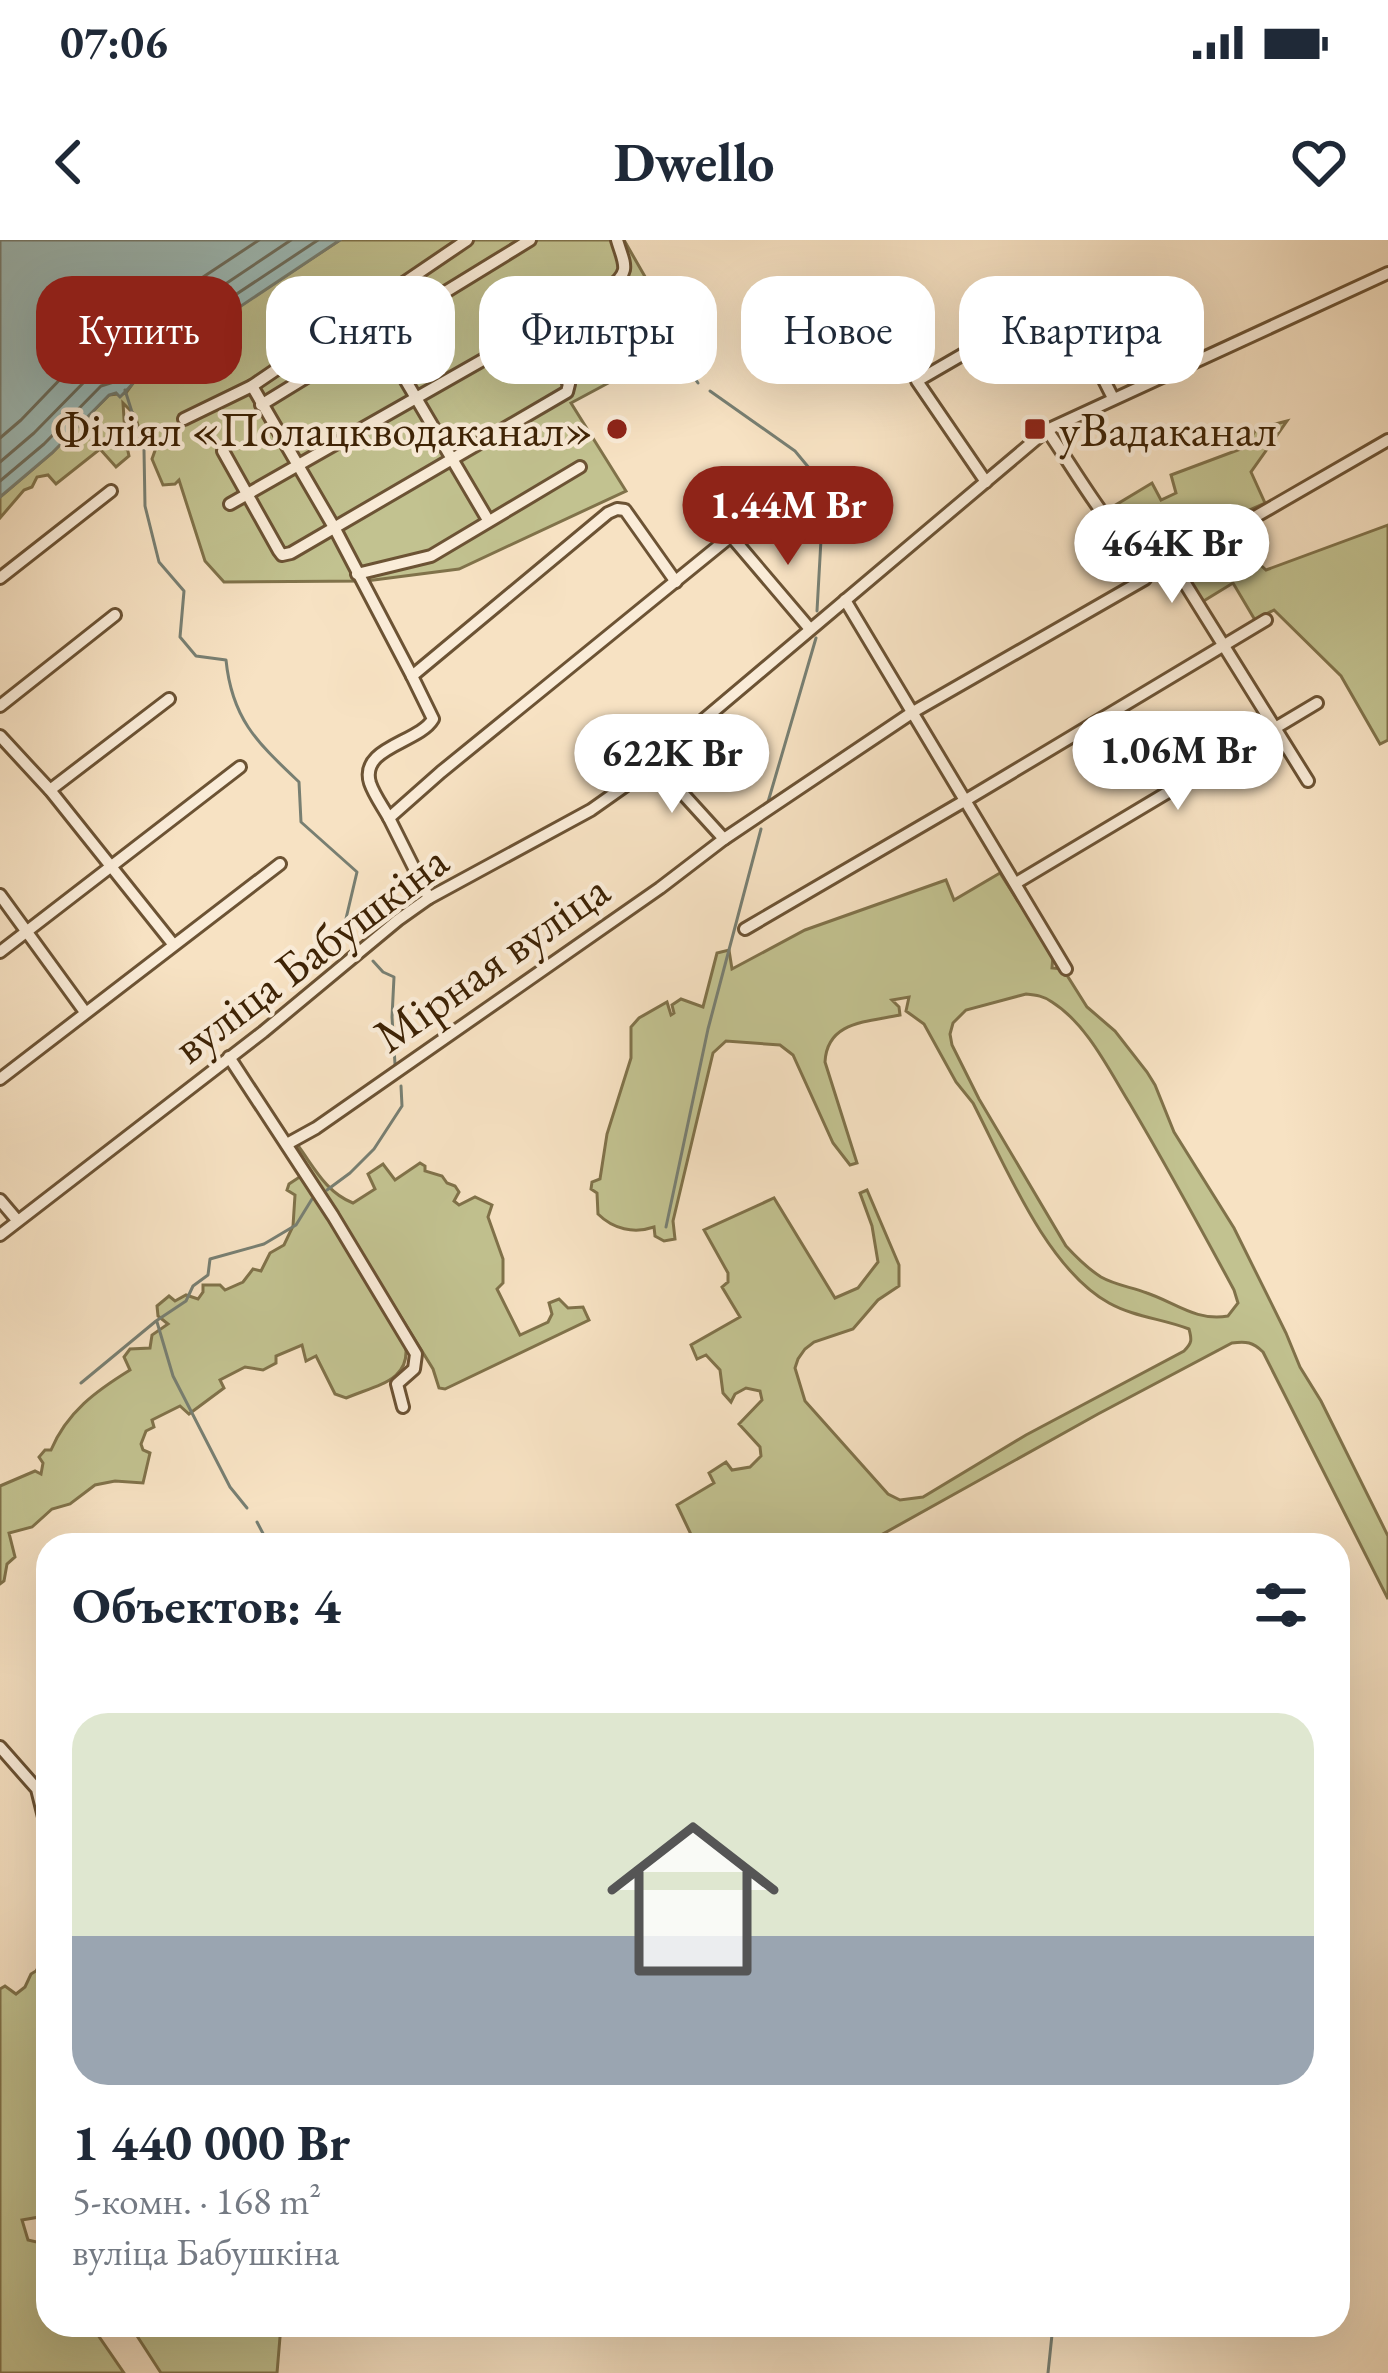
<!DOCTYPE html>
<html lang="ru">
<head>
<meta charset="utf-8">
<style>
  :root { --surface:#fff; --page:#f6f6f7; --text:#1f2937; --muted:#747a83; --accent:#8f2418 }
  body { margin:0; font-family:"EB Garamond",serif; background:var(--page); color:var(--text); height:100vh; display:flex; flex-direction:column; font-size:45px; white-space:nowrap }
  * { box-sizing:border-box; margin:0 }
  p { font-size:39px; color:var(--muted) }
  .icon { flex:none; width:66px; height:66px; fill:none; stroke:currentColor; stroke-width:2; stroke-linecap:round; stroke-linejoin:round }
  .map { position:relative; flex:1; overflow:hidden }
  .side { position:absolute; left:36px; top:1293px; width:1314px; height:804px; display:flex; flex-direction:column; background:var(--surface); border-radius:36px; box-shadow:0 12px 48px #0002 }
  .side>* { flex:none }
  .top-card { position:absolute; left:36px; top:36px; width:1317px; height:108px; display:flex; gap:24px }
  .price { position:absolute; translate:-50% -102px; padding:0 27px; border-radius:42px; background:#fff; color:#222; font-size:39px; line-height:78px; filter:drop-shadow(0 3px 6px #0008) }
  .price::after { content:''; position:absolute; left:50%; top:72px; width:36px; height:27px; margin-left:-18px; background:inherit; clip-path:polygon(0 0,100% 0,50% 100%) }
  .price.on { background:var(--accent); color:#fff }
  ul { padding:0; list-style:none }
  li { display:grid; align-content:center; gap:24px; height:636px; padding:0 36px }
  li span { display:grid; place-items:center; height:372px; border-radius:36px; color:#555 }
  li>.icon { margin-inline-start:auto }
  span .icon { width:216px; height:216px; fill:#fffc; stroke-width:1 }
  li b { font-size:51px }
  h2 { display:flex; justify-content:space-between; align-items:center; height:144px; padding:0 36px; font-size:51px }
  .tag { padding:0 42px; border-radius:36px; background:var(--surface); box-shadow:0 12px 48px #0002; font-size:42px; line-height:108px }
  .tag.on { background:var(--accent); color:#fff }
  .status { display:flex; justify-content:space-between; align-items:center; height:84px; padding:0 60px; background:var(--surface); direction:ltr }
  .status svg { height:33px; fill:currentColor }
  header { display:flex; justify-content:space-between; align-items:center; height:156px; padding:0 36px; background:var(--surface); font-size:54px; font-weight:700 }
  .map>svg:first-child { display:block }
</style>
</head>
<body>
<div class="status"><b>07:06</b><svg viewBox="0 0 49 12"><path d="M0 12V9h3v3zM5 12V6h3v6zM10 12V3h3v9zM15 12V0h3v12zM26 1h20v11H26zM47 4h2v5h-2z"/></svg></div>
<header><svg class="icon" aria-label="back" viewBox="0 0 24 24"><path d="M15 5l-7 7 7 7"/></svg>Dwello<svg class="icon" aria-label="heart" viewBox="0 0 24 24"><path d="M12 20l-8-8c-3-5 5-10 8-4 3-6 11-1 8 4z"/></svg></header>
<div class="map">
<svg width="1388" height="2133" viewBox="0 0 1388 2133">
  <rect width="100%" height="100%" fill="#f7e2c3"/>
  <filter id="stains"><feTurbulence type="fractalNoise" baseFrequency=".00167" numOctaves="4"/><feColorMatrix values="0 0 0 0 .2 0 0 0 0 .09 0 0 0 0 .02 0 0 0 .5 -.17"/></filter>
  <radialGradient id="worn" r=".72"><stop offset=".6" stop-color="#630" stop-opacity="0"/><stop offset="1" stop-color="#630" stop-opacity=".3"/></radialGradient>
  <g fill="#c2c290" stroke="#80724a" stroke-width="3" fill-rule="evenodd">
    <path d="M340,0h284l59,103 -112,60 55,88 -167,78 -93,12 -142,1 -19,-21 -26,-81 -4,4 -12,1 -11,-26 5,-14 -2,-4 -16,-12 -4,-14 -12,-12 2,31 7,1 2,5 -7,7 2,9 -13,11 -16,-18 -44,35 -8,-9 -11,2 -5,10 -8,3 -24,28v-21l52,-44 57,-58 17,-2c16,-24 47,-59 76,-62z"/>
    <polygon points="1287,181 1251,232 1265,263 1234,277 1253,318 1266,330 1388,285 1388,500 1380,504 1341,436 1274,370 1255,380 1233,343 1202,362 1180,329 1168,321 1146,312 1131,298 1109,269 1152,243 1161,260 1176,253 1171,235 1246,207 1256,189"/>
    <path d="M1000,633l53,83 -1,12 11,1 24,38 28,24 32,41 8,13 19,47 60,96 52,105 14,34 21,34 67,135v63l-125,-247c-10,-10 -17,-11 -31,-9l-134,71 -235,131h-167l-19,-40 37,-22 -5,-10 17,-11 6,8 18,-3 11,-11 -1,-9 -21,-23 23,-24 -2,-9 -14,-3 -11,6 -4,8 -8,-9 -3,-23 -14,-15 -9,4 -6,-14 49,-28 -18,-30 6,-5v-9l-24,-43 70,-32 61,100 23,-10 20,-26 -6,-36 -12,-33 7,-3 32,75v21l-21,14 -25,29 -39,13 -9,7 -7,10 -3,9 10,33 83,93 12,6 23,-3 103,-62 158,-84c8,-8 8,-11 5,-22 -25,-10 -55,-12 -80,-26 -62,-34 -104,-138 -136,-200l-17,-21 -32,-58 -18,-13 3,-14 -17,3 7,7 1,8c-33,7 -73,6 -75,47l32,101 -7,2 -17,-22 -40,-88 -13,-10 -54,-4 -13,12 -40,168 2,18 -11,2 -9,-5 -1,-9c-20,7 -41,2 -56,-13l-1,-21 -6,-4 1,-7 8,-3 7,-45 24,-76v-31l8,-9 28,-16 4,13 3,-2 -2,-8 9,-6 22,8 14,-54 12,-3 3,19 73,-39 141,-50 8,20zM1026,754c10,1 18,2 26,8 35,22 57,68 78,102 36,61 70,123 104,186l4,13 -10,13c-31,6 -54,-14 -81,-23 -16,-6 -32,-8 -46,-16 -14,-9 -24,-19 -35,-31l-87,-147 -27,-54 -2,-11 3,-11 13,-13z"/>
    <path d="M299,907c16,22 28,46 54,56l22,-14 -7,-15 15,-10 12,16 25,-17 5,3v5l17,5 5,7 8,3 4,6 -5,9 5,4 16,-8 17,8 -4,12 15,42v24l-6,6 23,46 28,-13 4,-8 -3,-11 10,-4 9,9 15,-1 6,13 -144,69 -6,-1 -6,-19 -136,-220z"/>
    <path d="M301,936l104,166c8,39 -29,43 -59,56l-11,-4 -19,-38 -10,5 -4,-16 -26,11v7l-13,7 -18,-3 -25,13 4,8 -35,26 -9,-8 -28,14 2,7 -8,4 -5,13 2,6 7,3 -7,30 -28,-2 -20,4 -25,19 -18,5 -20,18 -23,6 6,24 -8,7 -3,17 -4,3v-98l35,-15 6,3 2,-11 -4,-6 6,-7h6c16,-38 45,-59 79,-80l-6,-13 6,-8 20,-1 2,-13 16,-11 -10,-8 -1,-10 12,-10 6,5 11,-6 12,4 5,-7v-7h17l5,5 18,-8 10,-13 8,2 9,-18 14,-8 9,-19 2,-31 -8,-5 2,-6z"/>
    <polygon points="42,1721 48,1735 48,1971 39,1977 22,1980 28,2000 41,2003 48,2019 48,2085 91,2085 124,2133 0,2133 0,1749 5,1746 16,1754 25,1747 31,1734 36,1731"/>
    <polygon points="130,2085 281,2085 277,2133 161,2133"/>
  </g>
  <path fill="#9ebdba" stroke="#787f72" stroke-width="3" d="M0,0h340l-138,92c-38,2 -57,42 -82,65l-4,-4 -7,2 -57,58 -52,44z"/>
  <g fill="none" stroke-linecap="round" stroke-linejoin="round">
    <g stroke="#6e7060" stroke-width="3">
      <polyline points="0,198 21,180 70,129 85,117 100,110 143,67 171,51 188,47 259,0"/>
      <polyline points="0,222 34,193 91,135 111,125 154,81 177,68 194,65 291,0"/>
      <polyline points="0,241 44,204 101,146 120,140 163,93 183,82 199,79 318,0"/>
    </g>
    <g stroke="#787f72" stroke-width="3">
      <polyline points="662,107 677,113 698,143"/>
      <path d="M125,150l19,60 1,56 14,56 25,29 -4,46 16,19 30,4c6,60 32,83 73,122l2,40 56,50 -13,55 15,18"/>
      <polyline points="710,151 795,211 824,246 817,371"/>
      <polyline points="768,562 816,398"/>
      <polyline points="373,721 383,732 394,737 392,777 395,824"/>
      <polyline points="327,950 350,933 374,909 402,866 401,846"/>
      <polyline points="666,987 708,789 761,589"/>
      <polyline points="157,1082 173,1136 230,1247 247,1268"/>
      <polyline points="81,1143 156,1081 186,1061 193,1046 208,1035 210,1019 264,1004 296,985 312,959"/>
      <polyline points="257,1282 269,1305"/>
      <polyline points="1048,2133 1053,2085"/>
    </g>
    <defs>
      <g id="minor">
        <polyline points="363,68 488,280"/>
        <polyline points="252,146 335,289 412,436"/>
        <polyline points="261,165 530,0"/>
        <polyline points="184,179 252,146 467,0"/>
        <path d="M1047,190c24,34 61,100 92,124 13,10 29,12 42,23l127,204"/>
        <polyline points="223,211 279,311 282,315 291,313 567,152 569,144 536,89"/>
        <polyline points="986,242 917,141 1062,57 1113,158"/>
        <path d="M230,264l379,-216c23,-17 15,-24 8,-48"/>
        <polyline points="1246,282 1388,200"/>
        <polyline points="357,334 431,316 580,227"/>
        <polyline points="0,338 111,251"/>
        <polyline points="845,360 1066,729"/>
        <polyline points="0,466 115,375"/>
        <polyline points="0,496 50,550 173,704"/>
        <polyline points="654,522 724,599"/>
        <polyline points="50,550 169,459"/>
        <path d="M389,578c-6,-11 -15,-23 -19,-35 -11,-36 49,-40 63,-64l-21,-43 196,-163 9,-4 8,1 51,72"/>
        <polyline points="1016,643 1317,463"/>
        <polyline points="0,655 85,772"/>
        <polyline points="429,658 389,578 441,532 731,296 810,389"/>
        <polyline points="745,689 966,560 1266,380"/>
        <polyline points="0,712 240,527"/>
        <polyline points="229,817 333,976 416,1114 414,1129 397,1144 403,1167"/>
        <polyline points="0,839 280,624"/>
        <polyline points="287,904 316,888 660,648 724,599 913,472 1145,339 1154,322"/>
        <polyline points="0,960 17,980"/>
        <polyline points="0,995 263,792 398,680 429,658 591,570 625,546 1047,190 1388,33"/>
        <polyline points="0,1507 37,1549 44,1577 48,1610"/>
        <polyline points="47,1728 48,1724"/>
      </g>
    </defs>
    <use href="#minor" stroke="#6c5334" stroke-width="16"/>
    <use href="#minor" stroke="#faecd8" stroke-width="10"/>
  </g>
  <g fill="#8f2418" stroke="#faecd8" stroke-width="4.5">
    <circle cx="617" cy="189" r="12"/>
    <rect x="1023" y="177" width="24" height="24" rx="6"/>
  </g>
  <g text-anchor="middle" stroke-width="9" stroke-linejoin="round" paint-order="stroke">
    <g font-size="48" fill="#3e2305" stroke="#faecd8" text-anchor="end">
      <text x="593" y="206">Філіял «Полацкводаканал»</text>
      <text x="1059" y="206" text-anchor="start">уВадаканал</text>
    </g>
    <g font-size="48" fill="#3e2305" stroke="#faecd8">
      <text transform="translate(310 713) rotate(-37)" y="17">вуліца Бабушкіна</text>
      <text transform="translate(491 722) rotate(-35)" y="17">Мірная вуліца</text>
    </g>
  </g>
  <rect width="100%" height="100%" filter="url(#stains)"/>
  <rect width="100%" height="100%" fill="url(#worn)"/>
</svg>
<b class="price on" style="left:788px;top:328px">1.44M Br</b>
<b class="price" style="left:1172px;top:366px">464K Br</b>
<b class="price" style="left:1178px;top:573px">1.06M Br</b>
<b class="price" style="left:672px;top:576px">622K Br</b>
<div class="top-card">
<a class="tag on">Купить</a>
<a class="tag">Снять</a>
<a class="tag">Фильтры</a>
<a class="tag">Новое</a>
<a class="tag">Квартира</a>
</div>
<section class="side">
<h2>Объектов: 4<svg class="icon" aria-label="filters" viewBox="0 0 24 24"><path d="M4 7h16M4 17h16"/><circle cx="9" cy="7" r="2"/><circle cx="15" cy="17" r="2"/></svg></h2>
<ul>
<li><span style="background:linear-gradient(#dfe7d0 60%,#9aa5b1 0)"><svg class="icon" aria-label="home" viewBox="0 0 24 24"><path d="M3 11l9-7 9 7M6 9v11h12V9"/></svg></span><div><b>1 440 000 Br</b><p>5-комн. · 168 m²</p><p>вуліца Бабушкіна</p></div></li>
</ul>
</section>
</div>
</body>
</html>
